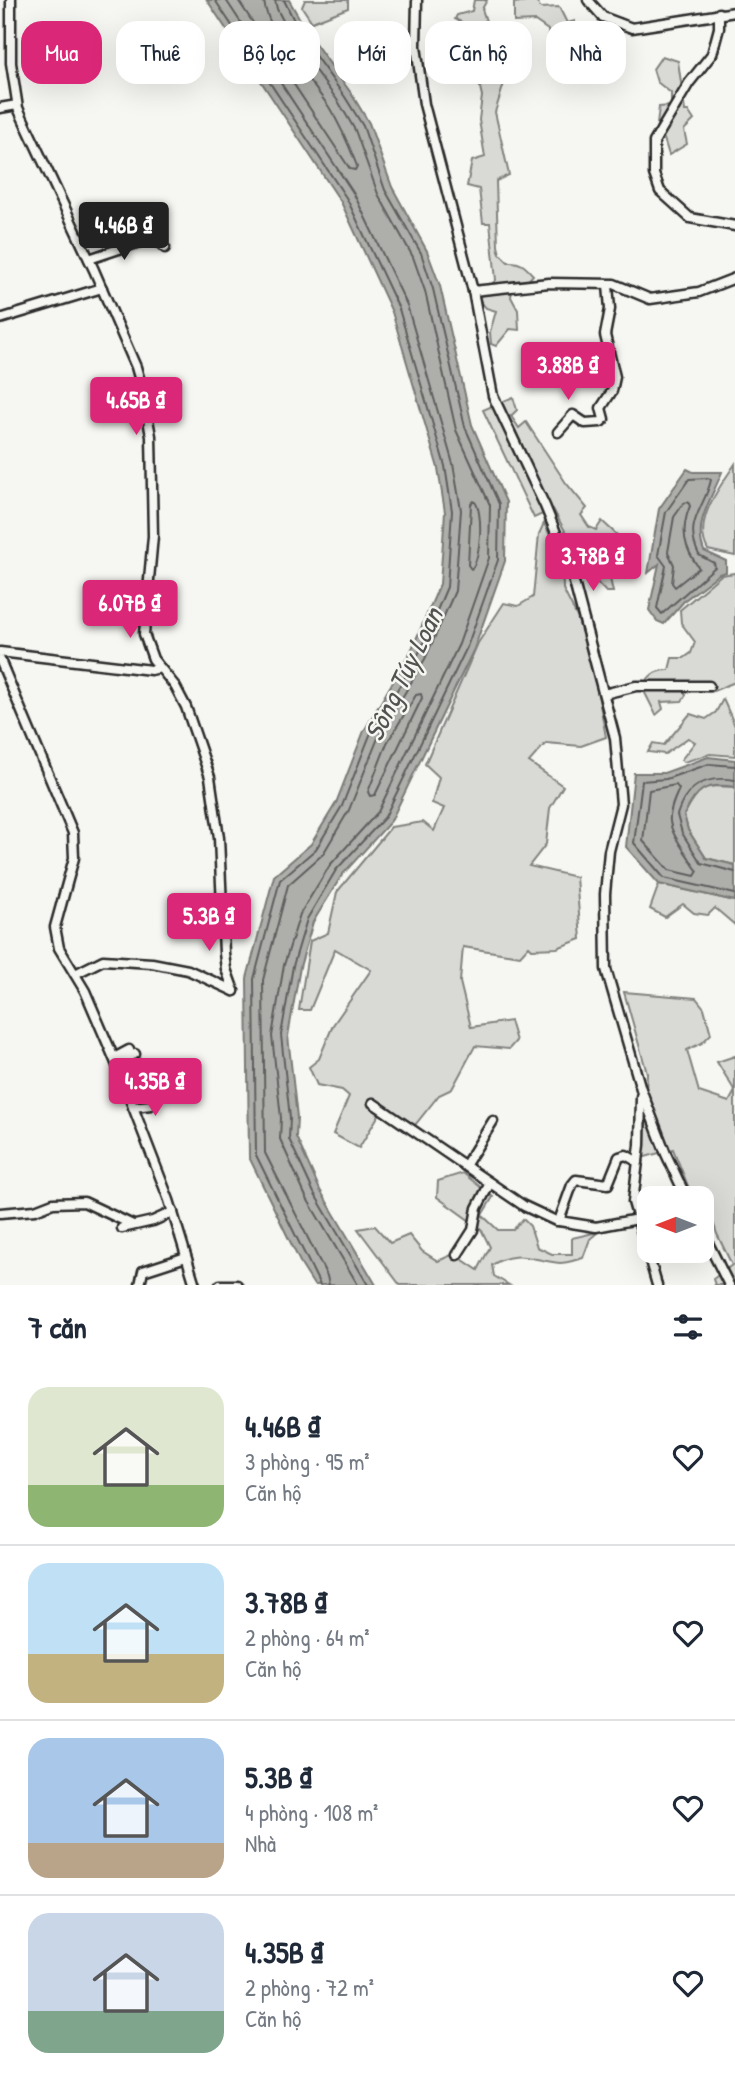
<!DOCTYPE html>
<html lang="vi">
<head>
<meta charset="utf-8">
<style>
  :root { --surface:#fff; --page:#f2f2f3; --text:#1f2937; --muted:#747a83; --line:#e0e1e3; --accent:#db2777 }
  body { margin:0; font-family:"Patrick Hand",sans-serif; background:var(--page); color:var(--text); height:100vh; display:flex; flex-direction:column; font-size:26px; white-space:nowrap }
  * { box-sizing:border-box; margin:0 }
  p { font-size:23px; color:var(--muted) }
  .icon { flex:none; width:38px; height:38px; fill:none; stroke:currentColor; stroke-width:2; stroke-linecap:round; stroke-linejoin:round }
  .map { position:relative; height:1285px; overflow:hidden }
  .side { display:flex; flex-direction:column; background:var(--surface); flex:1 }
  .side>* { flex:none }
  .guide { position:absolute; left:21px; top:21px; width:693px; height:63px; display:flex; gap:14px }
  .needle { width:46px; rotate:270deg }
  .fabs { position:absolute; left:637px; top:1186px; display:grid; gap:14px }
  .fabs a { display:grid; place-items:center; width:77px; height:77px; border-radius:14px; background:var(--surface); box-shadow:0 7px 28px #0002; font-size:35px }
  .price { position:absolute; translate:-50% -60px; padding:0 16px; border-radius:7px; background:var(--accent); color:#fff; font-size:23px; line-height:46px; filter:drop-shadow(0 2px 4px #0008) }
  .price::after { content:''; position:absolute; left:50%; top:42px; width:21px; height:16px; margin-left:-10px; background:inherit; clip-path:polygon(0 0,100% 0,50% 100%) }
  .price.on { background:#222; color:#fff }
  ul { padding:0; list-style:none }
  li { display:flex; align-items:center; gap:21px; height:175px; padding:0 28px }
  li+li { border-top:2px solid var(--line) }
  li span { display:grid; place-items:center; flex:none; width:196px; height:140px; border-radius:21px; color:#555 }
  li>.icon { margin-inline-start:auto }
  span .icon { width:84px; height:84px; fill:#fffc; stroke-width:1 }
  li b { font-size:30px }
  h2 { display:flex; justify-content:space-between; align-items:center; height:84px; padding:0 28px; font-size:30px }
  .chip { padding:0 24px; border-radius:21px; background:var(--surface); box-shadow:0 7px 28px #0002; font-size:24px; line-height:63px }
  .chip.on { background:var(--accent); color:#fff }
  .map>svg:first-child { display:block }
</style>
</head>
<body>
<div class="map">
<svg width="735" height="1285" viewBox="0 0 735 1285">
  <rect width="100%" height="100%" fill="#f6f6f2"/>
  <filter id="ink" filterUnits="userSpaceOnUse"><feTurbulence type="fractalNoise" baseFrequency=".0143" numOctaves="2"/><feDisplacementMap in="SourceGraphic" scale="14" xChannelSelector="R" yChannelSelector="G"/><feConvolveMatrix kernelMatrix="1 2 1 2 8 2 1 2 1" color-interpolation-filters="sRGB"/></filter>
  <g filter="url(#ink)">
    <g fill="#d9d9d5" stroke="#828280" stroke-width="2">
      <polygon points="305,0 348,0 348,8 312,22 302,7"/>
      <polygon points="474,0 487,0 482,9 489,30 487,36 469,41 466,37 471,27 455,19 457,15 472,11"/>
      <polygon points="535,0 541,8 559,7 567,23 575,21 575,32 584,61 573,59 553,65 548,30 535,21 514,22 514,3"/>
      <path d="M496,54l16,4 9,18 -14,-2 -12,38 14,63 -13,6 2,65 2,8 8,8c12,-1 17,4 25,13l-7,8 -13,2 -2,12 7,13 1,20 -9,-1 -14,17 -5,-2 -1,-12 6,-21 -10,-3 -9,-11 19,-17 -6,-57h-7l-4,-34 -12,-3 5,-25 13,-4 -6,-37 3,-24 -6,-26 4,-10z"/>
      <polygon points="662,56 678,61 685,111 688,111 694,120 684,130 687,144 669,155 664,139 656,134 659,107 671,106 671,93 657,82 653,69"/>
      <path d="M513,397l4,13 -6,6 8,12 7,-6 40,61 21,25 -6,7 8,12 7,3 6,-9 15,14c-14,20 -9,34 -4,57h-7l-18,-19 -35,-64 -19,9 -51,-108z"/>
      <path d="M735,464v92l-27,-6c-16,-28 11,-62 27,-86z"/>
      <polygon points="544,523 562,560 563,589 577,617 593,667 606,737 581,746 546,743 529,762 563,786 550,808 546,844 529,866 576,877 581,939 557,948 532,949 529,946 520,956 463,947 460,982 471,1027 510,1021 516,1041 509,1049 475,1046 452,1089 439,1095 415,1125 380,1113 359,1148 333,1134 349,1096 342,1090 317,1085 309,1067 319,1059 333,1025 371,970 335,949 310,1010 299,1010 310,941 328,933 337,892 391,827 423,822 434,831 444,808 432,803 439,777 425,764 478,643 504,603 518,606 533,597 539,534"/>
      <path d="M735,573v109l-24,10 -28,-4 3,7 -4,6 -21,1 2,7 -7,6 -14,-28c8,-12 12,-17 27,-17l3,-12h12l7,-5 4,-11 -14,-19 -1,-13 41,-35z"/>
      <polygon points="723,699 735,726 735,756 710,754 684,762 681,760 695,742 688,738 665,754 648,752 653,743 664,745 690,714 706,719 716,712"/>
      <polygon points="709,786 735,787 735,865 706,858 688,830 684,815 695,794"/>
      <polygon points="659,884 735,901 735,925 715,908 708,915 694,913 683,904 665,917 650,909"/>
      <polygon points="624,992 696,998 704,1008 711,1034 702,1043 687,1050 699,1092 729,1102 735,1091 717,1062 735,1056 735,1285 715,1285 713,1279 732,1265 717,1234 707,1204 702,1207 702,1199 682,1199 688,1186 673,1149 642,1158 647,1073"/>
      <path d="M463,1173l30,24 -11,18 16,15h15l10,-11 7,7 7,21 15,7h20v-16l26,-6 -8,7 -7,19c-8,2 -16,5 -23,5 -26,-2 -43,-15 -68,2l2,11 15,9h-109l-42,-56 17,-3 15,17 19,-8 13,16 16,10 16,-7 24,16 12,-23 -9,-18 -44,-32 1,-16z"/>
    </g>
    <g fill="#aeaeab" stroke="#7a7a78" stroke-width="2">
      <polygon points="207,0 289,0 309,35 351,93 369,123 392,187 427,251 440,286 472,425 506,502 505,561 474,649 391,821 342,875 313,922 300,967 288,1036 297,1118 296,1137 320,1190 376,1285 314,1285 302,1266 249,1157 247,978 274,876 311,844 336,803 364,731 411,651 440,584 445,512 438,468 392,312 341,202"/>
      <path d="M687,469l6,3h29c-10,26 -29,51 -18,79l22,10v11l-7,2 -34,26 -21,24 -7,-3 -8,-11 10,-46 -11,9 11,-64z"/>
      <path d="M708,757l27,3v27c-30,-5 -38,2 -51,28l4,15 18,28 29,7v36l-76,-17 -33,-37 8,-74h30z"/>
    </g>
    <g fill="none" stroke-linecap="round" stroke-linejoin="round">
      <g stroke="#5f5f5e" stroke-width="2">
        <polyline points="215,0 347,199 399,309 445,466 452,511 447,587 418,655 370,735 342,806 316,849 280,880 254,979 256,1155 320,1285"/>
        <polyline points="226,0 354,194 407,305 453,464 461,510 455,591 425,659 378,738 349,810 323,854 288,885 263,980 265,1153 327,1276 329,1285"/>
        <path d="M238,0l112,169 5,1 2,-4c-8,-21 -16,-40 -28,-59 -18,-27 -63,-75 -65,-107"/>
        <polyline points="275,0 277,9 295,44 338,101 355,130 378,194 413,257 425,291 456,430 490,505 489,558 459,644 378,812 330,865 300,914 284,965 272,1036 281,1118 280,1139 306,1197 358,1285"/>
        <polyline points="284,0 303,39 345,97 363,126 385,190 421,253 433,289 465,427 499,504 498,560 467,647 385,817 336,870 307,919 293,966 281,1035 290,1118 289,1139 314,1193 368,1285"/>
        <path d="M689,479l19,-1 3,2c-7,30 -28,42 -12,75l15,8 1,4 -53,47 -5,-6 9,-42 -8,-11 8,-43z"/>
        <path d="M474,501c10,8 7,60 -3,68l-3,-4 3,-61z"/>
        <path d="M688,502l2,4c-10,24 -6,42 9,62l-24,19 -3,-4 2,-18 -6,-13 6,-35 10,-14z"/>
        <polygon points="421,694 422,698 375,795 370,796 368,792 387,743 416,695"/>
        <polyline points="735,766 709,764 666,779 642,781 634,843 664,878 735,894"/>
        <path d="M735,780c-30,-5 -49,6 -58,35l5,18 19,30 34,9"/>
        <path d="M676,785l3,4c-14,30 -12,36 6,63 5,6 7,13 13,19l-3,5 -26,-6 -26,-29 6,-51z"/>
      </g>
      <defs>
        <g id="minor">
          <polyline points="11,0 11,63 18,108 94,270 136,367 143,392 151,436 153,536 144,634 153,659 175,686 186,707 210,777 219,838 224,953 226,969 234,991"/>
          <polyline points="417,0 416,46 424,104 473,291 493,396 545,506 570,567 615,738 621,804 609,851 605,894 606,969 641,1089 666,1154 687,1199"/>
          <polyline points="588,0 603,17 632,28 735,12"/>
          <polyline points="719,13 719,28 712,54 689,83 654,142 654,174 660,191 690,218 735,226"/>
          <polyline points="0,108 17,105"/>
          <polyline points="89,259 149,239 157,240 165,248"/>
          <polyline points="473,291 549,283 614,284 650,299 699,292 735,278"/>
          <polyline points="0,319 102,288"/>
          <polyline points="558,432 573,415 585,423 601,422 604,419 601,408 612,391 615,377 605,335 610,309 608,285"/>
          <polyline points="0,652 151,670 160,668"/>
          <polyline points="0,660 73,833 74,858 55,927 59,948 85,991 116,1063 169,1200 195,1285"/>
          <polyline points="604,694 636,686 709,686"/>
          <polyline points="75,974 103,960 152,963 188,970 234,991"/>
          <polyline points="114,1058 129,1050"/>
          <polyline points="116,1063 135,1054"/>
          <polyline points="641,1096 640,1145 633,1202 657,1285"/>
          <polyline points="373,1103 524,1206 556,1221 559,1221 572,1185 576,1180 608,1184 619,1157 626,1155 638,1162"/>
          <polyline points="133,1107 151,1105 160,1094"/>
          <polyline points="465,1166 493,1121"/>
          <polyline points="0,1213 35,1210 53,1203 84,1202 133,1225"/>
          <polyline points="559,1221 596,1227 638,1219"/>
          <polyline points="122,1228 153,1221 173,1212"/>
          <polyline points="702,1231 729,1285"/>
          <polyline points="457,1255 473,1230 477,1208 490,1183"/>
          <polyline points="140,1285 143,1271 186,1257"/>
          <polyline points="220,1285 237,1285"/>
        </g>
      </defs>
      <use href="#minor" stroke="#2b2b2b" stroke-width="13"/>
      <use href="#minor" stroke="#f6f6f2" stroke-width="8"/>
    </g>
  </g>
  <g text-anchor="middle" stroke-width="5" stroke-linejoin="round" paint-order="stroke">
    <g font-size="28" font-style="italic" fill="#525251" stroke="#f6f6f2">
      <text transform="translate(403 674) rotate(-64)" y="10">Sông Túy Loan</text>
    </g>
  </g>
</svg>
<div class="fabs">
<a><svg class="needle" viewBox="-14 -14 28 28"><path d="M0-13l5 13h-10z" fill="#e53935"/><path d="M0 13l5-13h-10z" fill="#747a83"/></svg></a>
</div>
<b class="price on" style="left:124px;top:262px">4.46B ₫</b>
<b class="price" style="left:568px;top:402px">3.88B ₫</b>
<b class="price" style="left:136px;top:437px">4.65B ₫</b>
<b class="price" style="left:593px;top:593px">3.78B ₫</b>
<b class="price" style="left:130px;top:640px">6.07B ₫</b>
<b class="price" style="left:209px;top:953px">5.3B ₫</b>
<b class="price" style="left:155px;top:1118px">4.35B ₫</b>
<div class="guide">
<a class="chip on">Mua</a>
<a class="chip">Thuê</a>
<a class="chip">Bộ lọc</a>
<a class="chip">Mới</a>
<a class="chip">Căn hộ</a>
<a class="chip">Nhà</a>
</div>
</div>
<section class="side">
<h2>7 căn<svg class="icon" aria-label="filters" viewBox="0 0 24 24"><path d="M4 7h16M4 17h16"/><circle cx="9" cy="7" r="2"/><circle cx="15" cy="17" r="2"/></svg></h2>
<ul>
<li><span style="background:linear-gradient(#dfe7d0 70%,#8fb573 0)"><svg class="icon" aria-label="home" viewBox="0 0 24 24"><path d="M3 11l9-7 9 7M6 9v11h12V9"/></svg></span><div><b>4.46B ₫</b><p>3 phòng · 95 m²</p><p>Căn hộ</p></div><svg class="icon" aria-label="heart" viewBox="0 0 24 24"><path d="M12 20l-8-8c-3-5 5-10 8-4 3-6 11-1 8 4z"/></svg></li>
<li><span style="background:linear-gradient(#bfe0f5 65%,#c2b280 0)"><svg class="icon" aria-label="home" viewBox="0 0 24 24"><path d="M3 11l9-7 9 7M6 9v11h12V9"/></svg></span><div><b>3.78B ₫</b><p>2 phòng · 64 m²</p><p>Căn hộ</p></div><svg class="icon" aria-label="heart" viewBox="0 0 24 24"><path d="M12 20l-8-8c-3-5 5-10 8-4 3-6 11-1 8 4z"/></svg></li>
<li><span style="background:linear-gradient(#a9c7e8 75%,#b9a48a 0)"><svg class="icon" aria-label="home" viewBox="0 0 24 24"><path d="M3 11l9-7 9 7M6 9v11h12V9"/></svg></span><div><b>5.3B ₫</b><p>4 phòng · 108 m²</p><p>Nhà</p></div><svg class="icon" aria-label="heart" viewBox="0 0 24 24"><path d="M12 20l-8-8c-3-5 5-10 8-4 3-6 11-1 8 4z"/></svg></li>
<li><span style="background:linear-gradient(#c9d6e8 70%,#7fa58c 0)"><svg class="icon" aria-label="home" viewBox="0 0 24 24"><path d="M3 11l9-7 9 7M6 9v11h12V9"/></svg></span><div><b>4.35B ₫</b><p>2 phòng · 72 m²</p><p>Căn hộ</p></div><svg class="icon" aria-label="heart" viewBox="0 0 24 24"><path d="M12 20l-8-8c-3-5 5-10 8-4 3-6 11-1 8 4z"/></svg></li>
</ul>
</section>
</body>
</html>
